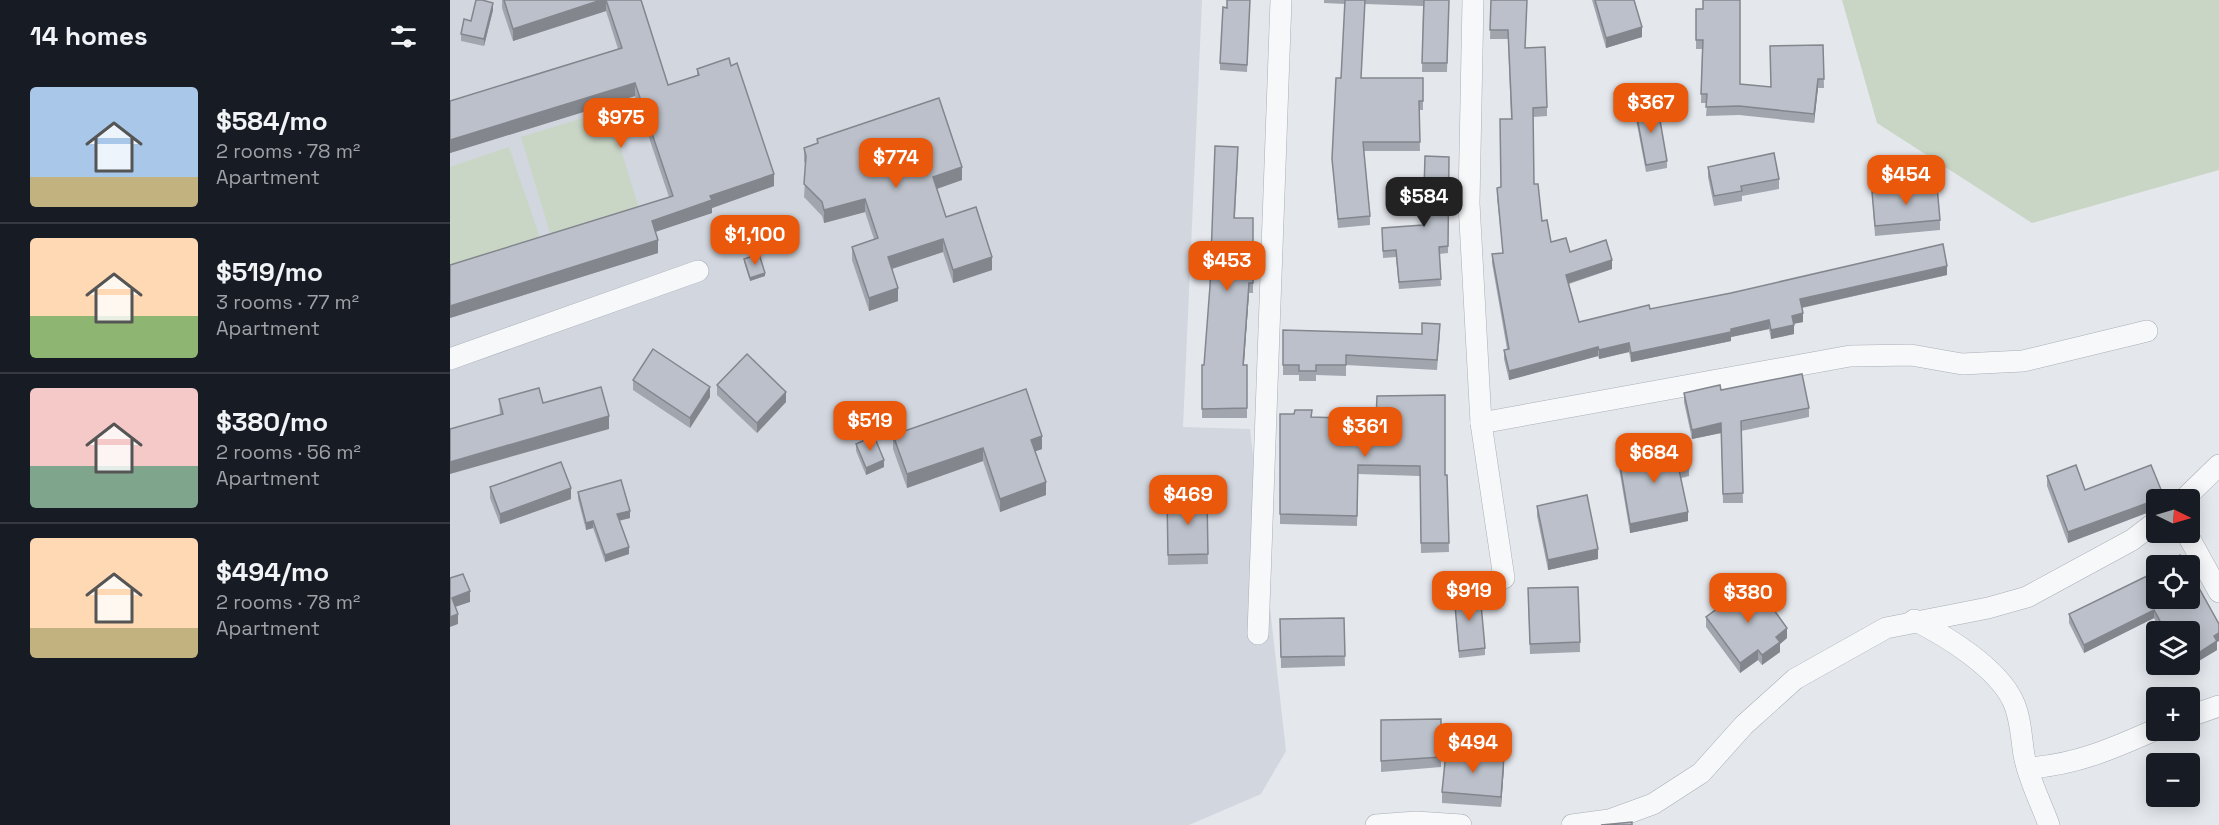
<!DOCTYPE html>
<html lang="en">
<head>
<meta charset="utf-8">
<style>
  :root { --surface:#171b24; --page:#242831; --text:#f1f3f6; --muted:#9ea1a6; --line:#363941; --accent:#ea580c }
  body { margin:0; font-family:"Space Grotesk",sans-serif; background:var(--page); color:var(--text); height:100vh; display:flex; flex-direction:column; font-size:22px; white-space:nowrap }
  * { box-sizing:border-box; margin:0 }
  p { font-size:20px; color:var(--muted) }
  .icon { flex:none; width:33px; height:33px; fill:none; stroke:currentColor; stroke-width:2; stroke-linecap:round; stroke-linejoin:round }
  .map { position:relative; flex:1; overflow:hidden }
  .panel { display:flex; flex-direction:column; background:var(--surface); width:450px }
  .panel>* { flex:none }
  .needle { width:39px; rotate:95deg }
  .buttons { position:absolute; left:1696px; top:489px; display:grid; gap:12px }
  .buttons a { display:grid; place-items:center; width:54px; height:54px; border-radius:6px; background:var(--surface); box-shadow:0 3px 15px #0003; font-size:30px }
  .price { position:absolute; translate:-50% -51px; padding:0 14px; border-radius:12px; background:var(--accent); color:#fff; font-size:20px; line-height:39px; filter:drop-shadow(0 2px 3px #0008) }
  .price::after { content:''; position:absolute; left:50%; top:36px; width:18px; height:14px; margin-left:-9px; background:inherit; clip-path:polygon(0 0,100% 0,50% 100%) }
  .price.on { background:#222; color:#fff }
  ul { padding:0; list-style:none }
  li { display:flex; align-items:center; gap:18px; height:150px; padding:0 30px }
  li+li { border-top:2px solid var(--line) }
  li span { display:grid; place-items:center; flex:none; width:168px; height:120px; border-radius:6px; color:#555 }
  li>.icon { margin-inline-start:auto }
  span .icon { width:72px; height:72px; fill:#fffc; stroke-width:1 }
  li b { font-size:26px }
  h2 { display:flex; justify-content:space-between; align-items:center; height:72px; padding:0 30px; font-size:26px }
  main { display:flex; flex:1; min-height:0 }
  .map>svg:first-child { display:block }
</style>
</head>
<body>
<main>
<section class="panel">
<h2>14 homes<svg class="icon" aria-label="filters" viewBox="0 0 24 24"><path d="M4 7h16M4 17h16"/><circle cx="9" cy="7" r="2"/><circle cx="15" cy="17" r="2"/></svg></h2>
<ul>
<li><span style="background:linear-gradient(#a9c7e8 75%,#c2b280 0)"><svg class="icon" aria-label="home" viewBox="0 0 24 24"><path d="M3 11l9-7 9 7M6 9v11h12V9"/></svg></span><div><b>$584/mo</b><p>2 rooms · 78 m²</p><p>Apartment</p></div></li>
<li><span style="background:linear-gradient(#ffd9b3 65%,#8fb573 0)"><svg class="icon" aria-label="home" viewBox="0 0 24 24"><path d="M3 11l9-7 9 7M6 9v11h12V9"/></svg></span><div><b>$519/mo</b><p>3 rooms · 77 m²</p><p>Apartment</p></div></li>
<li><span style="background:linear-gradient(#f6c9c9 65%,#7fa58c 0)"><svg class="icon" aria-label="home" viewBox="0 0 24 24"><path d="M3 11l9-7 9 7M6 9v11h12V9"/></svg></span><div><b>$380/mo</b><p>2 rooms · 56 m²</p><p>Apartment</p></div></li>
<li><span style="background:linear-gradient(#ffd9b3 75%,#c2b280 0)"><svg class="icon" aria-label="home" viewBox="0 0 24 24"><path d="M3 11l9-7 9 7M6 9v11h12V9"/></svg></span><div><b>$494/mo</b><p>2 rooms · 78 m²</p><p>Apartment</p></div></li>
</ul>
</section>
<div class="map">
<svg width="1769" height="825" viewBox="0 0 1769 825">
  <rect width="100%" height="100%" fill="#e4e7ec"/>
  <polygon fill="#d2d6de" points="0,0 752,0 733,427 800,429 836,751 811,794 739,825 0,825"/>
  <g fill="#c9d6c5">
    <polygon points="1392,0 1769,0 1769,170 1582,223 1427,123"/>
    <polygon points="159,110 190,212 102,239 71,137"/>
    <polygon points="59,147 90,238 0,269 0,167"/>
  </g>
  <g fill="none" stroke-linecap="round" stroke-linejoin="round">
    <defs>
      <g id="minor">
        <polyline points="1023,0 1019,203 1031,423 1054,578"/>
        <polyline points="0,359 248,271"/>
        <polyline points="1031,423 1400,356 1461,355 1512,364 1573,361 1697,331"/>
        <polyline points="1733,500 1769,465"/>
        <polyline points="1736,532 1769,592"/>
        <path d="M1464,620c32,16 83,47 99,81 8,17 8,36 11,54 4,23 17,48 25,70"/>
        <polyline points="808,634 831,0"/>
        <polyline points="1740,716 1769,706"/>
        <path d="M1578,768c48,-3 86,-20 129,-39"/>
        <polyline points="926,825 966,822 1011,825"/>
        <polyline points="1122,825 1159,820 1203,804 1251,773 1294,725 1345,679 1436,628 1538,608 1577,597 1682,540 1707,521"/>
      </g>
    </defs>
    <use href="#minor" stroke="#a9aeb7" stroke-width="22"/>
    <use href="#minor" stroke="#f7f8fa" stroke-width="21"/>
  </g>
  <g fill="#a1a5ae">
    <polygon points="52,0 191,0 218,85 247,75 247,69 324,186 262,208 262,213 205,232 208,253 0,318 219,197 185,96 0,153 0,101 168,49 156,11 63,41 52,8"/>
    <polygon points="800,0 797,72 770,70 770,63"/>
    <polygon points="874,0 999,0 997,72 972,72 973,6 915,4 911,78 973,78 973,110 969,110 970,151 914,151 920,216 920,225 888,228 882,159 891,78 895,4 874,3"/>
    <polygon points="1041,0 1076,48 1097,107 1097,116 1083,117 1084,184 1092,221 1101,242 1120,252 1162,269 1119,284 1129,322 1200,309 1497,275 1352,308 1353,322 1343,324 1344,334 1321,339 1319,329 1281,337 1281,341 1181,362 1179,352 1149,359 1148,356 1059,380 1054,359 1054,350 1057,349 1042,263 1042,254 1053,253 1047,197 1047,188 1051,187 1061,119 1058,39 1040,39"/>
    <polygon points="1142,0 1184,0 1192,37 1156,48"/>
    <polygon points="1246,9 1290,84 1321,87 1373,45 1374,88 1368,88 1364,123 1289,115 1256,116 1257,103 1251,103 1252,49 1246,49"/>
    <polygon points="43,10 34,46 11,41 11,34 21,21"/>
    <polygon points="1185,107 1217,161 1217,168 1196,172 1185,114"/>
    <polygon points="367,139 512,180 487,189 496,217 542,270 503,283 493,252 442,269 448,301 419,311 402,260 402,247 424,239 415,212 374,223 372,216 354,197 356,166 354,161 354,148 367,144"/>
    <polygon points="788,157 785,218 803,218 803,293 799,293 794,365 797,365 797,418 752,418 752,365 754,365"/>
    <polygon points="999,157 998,253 989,254 991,286 949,289 946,257 933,258 932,228 973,225"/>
    <polygon points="1258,167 1329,179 1329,189 1292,196 1292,201 1264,206 1258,177"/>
    <polygon points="1422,192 1490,220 1490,230 1425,236"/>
    <polygon points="294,259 315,276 300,281 294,262"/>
    <polygon points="833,330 972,334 990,334 987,370 896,365 896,376 866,375 866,381 849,381 849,375 833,375"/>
    <polygon points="183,380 260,397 240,428 183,390"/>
    <polygon points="267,385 336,402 307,433 267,395"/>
    <polygon points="1271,390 1359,408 1359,417 1291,431 1293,503 1273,503 1271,433 1242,439 1234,402 1234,393"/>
    <polygon points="49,399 93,403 159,429 50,415"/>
    <polygon points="830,414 862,417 995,475 997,475 999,552 971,553 970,476 908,474 907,526 830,524"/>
    <polygon points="443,435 592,449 585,451 596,495 550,512 533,461 457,488 443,449"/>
    <polygon points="406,444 434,467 416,475 406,451"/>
    <polygon points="1169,459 1239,468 1239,476 1231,478 1238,521 1180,533 1169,468"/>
    <polygon points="1597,476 1635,490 1714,500 1707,500 1707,509 1618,543 1597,486"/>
    <polygon points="40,487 121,499 50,524 40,498"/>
    <polygon points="128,492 180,518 169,521 179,554 155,562 143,528 136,530 128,499"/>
    <polygon points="757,498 758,564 718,565 717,499"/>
    <polygon points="1087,506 1148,559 1098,570 1087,516"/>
    <polygon points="1695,577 1767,642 1767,650 1747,662 1743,657 1740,632 1711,632 1704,618 1634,653 1619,623 1619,614"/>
    <polygon points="1004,594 1035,648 1035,655 1009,658"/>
    <polygon points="1078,598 1130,642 1130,652 1080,654"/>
    <polygon points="1256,617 1337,638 1330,644 1330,652 1312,665 1308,660 1290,673 1256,627"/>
    <polygon points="894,618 895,666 831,668 830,619"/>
    <polygon points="931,720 991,757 991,767 931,772"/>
    <polygon points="1054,767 1051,807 992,803 992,792"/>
  </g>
  <g fill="#83868d">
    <polygon points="151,0 156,0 156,11 63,41 63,29"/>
    <polygon points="43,3 43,10 34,46 34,39"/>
    <polygon points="1192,27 1192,37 1156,48 1156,38"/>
    <polygon points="1368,79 1368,88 1364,123 1364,114"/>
    <polygon points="185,83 185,96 0,153 0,140"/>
    <polygon points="512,167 512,180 483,190 483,177"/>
    <polygon points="324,174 324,186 262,208 262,213 202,233 202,221 260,196"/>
    <polygon points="415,199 415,212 374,223 374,210"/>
    <polygon points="493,239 493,252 438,270 438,257"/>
    <polygon points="208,240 208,253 0,318 0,306"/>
    <polygon points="542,257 542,270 503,283 503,270"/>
    <polygon points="1162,260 1162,269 1116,284 1116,275"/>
    <polygon points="1497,266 1497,275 1350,308 1350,299"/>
    <polygon points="315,273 315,276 300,281 300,278"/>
    <polygon points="799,283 799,293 793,375 793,365"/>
    <polygon points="448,288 448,301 419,311 419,298"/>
    <polygon points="1353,313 1353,322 1342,324 1342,316"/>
    <polygon points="1319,320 1319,329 1281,337 1281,341 1181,362 1181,353"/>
    <polygon points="1344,325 1344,334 1321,339 1321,330"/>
    <polygon points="1179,343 1179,352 1149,359 1149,350"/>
    <polygon points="1148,347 1148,356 1059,380 1059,371"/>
    <polygon points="260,387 260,397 240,428 240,418"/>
    <polygon points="336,392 336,402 307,433 307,423"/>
    <polygon points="159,416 159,429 0,474 0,462"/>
    <polygon points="1271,423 1271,433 1242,439 1242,430"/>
    <polygon points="592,436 592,449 581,453 581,440"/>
    <polygon points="533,448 533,461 457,488 457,474"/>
    <polygon points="434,460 434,467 416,475 416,468"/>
    <polygon points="596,482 596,495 550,512 550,499"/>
    <polygon points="121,488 121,499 50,524 50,514"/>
    <polygon points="1714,497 1714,500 1707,500 1707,509 1618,543 1618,532"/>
    <polygon points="180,511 180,518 167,521 167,514"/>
    <polygon points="1238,512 1238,521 1180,533 1180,524"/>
    <polygon points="143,521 143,528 136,530 136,523"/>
    <polygon points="179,547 179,554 155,562 155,555"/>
    <polygon points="1148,549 1148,559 1098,570 1098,560"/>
    <polygon points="20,591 20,602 2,608 2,598"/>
    <polygon points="1704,610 1704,618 1634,653 1634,645"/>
    <polygon points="8,614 8,624 0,627 0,617"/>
    <polygon points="1337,628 1337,638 1330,644 1330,652 1312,665 1312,655 1326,637"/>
    <polygon points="1769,633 1769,641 1767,642 1767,650 1747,662 1747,654 1764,636"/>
    <polygon points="1743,648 1743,657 1740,659 1740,650"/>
    <polygon points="1308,650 1308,660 1290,673 1290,663"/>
    <polygon points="1054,756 1054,767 1051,807 1051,797"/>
  </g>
  <g fill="#bbc0ca" stroke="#83868d" stroke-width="1.5">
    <polygon points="26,0 32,0 43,3 34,39 11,34 14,19 21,21"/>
    <polygon points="54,0 151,0 63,29"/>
    <polygon points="156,0 191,0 218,85 249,75 247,69 279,58 281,66 287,63 324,174 260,196 262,200 202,221 208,240 0,306 0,265 223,196 185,83 0,140 0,101 172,48"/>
    <polygon points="777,0 800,0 797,65 770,63 773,7 777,8"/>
    <polygon points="895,0 915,0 911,78 973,78 973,101 969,101 970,142 913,142 920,216 888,219 882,159 886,78 891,78"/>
    <polygon points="974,0 999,0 997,63 972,63"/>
    <polygon points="1041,0 1077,0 1075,48 1095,47 1097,107 1083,108 1084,184 1088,184 1092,221 1097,220 1101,242 1116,238 1120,252 1156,240 1162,260 1116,275 1129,322 1199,305 1200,309 1281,293 1493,244 1497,266 1350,299 1353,313 1342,316 1344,325 1321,330 1319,320 1281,329 1281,332 1181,353 1179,343 1149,350 1148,347 1059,371 1054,350 1059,349 1042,254 1053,253 1047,188 1051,187 1050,119 1062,119 1058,30 1040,30"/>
    <polygon points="1145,0 1184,0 1192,27 1156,38"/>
    <polygon points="1253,0 1290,0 1290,84 1321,87 1320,46 1373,45 1374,79 1368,79 1364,114 1289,106 1256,107 1257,94 1251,94 1253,40 1246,40 1246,9 1253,9"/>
    <polygon points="489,98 512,167 483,177 496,217 526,207 542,257 503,270 493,239 438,257 448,288 419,298 402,247 428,238 415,199 374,210 372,202 354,184 356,156 354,148 368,143 367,139"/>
    <polygon points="1207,103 1217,161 1196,165 1185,107"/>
    <polygon points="765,146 788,147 784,218 803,218 803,283 799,283 793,365 797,365 797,408 752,409 752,365 754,365 760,286"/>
    <polygon points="1324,153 1329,179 1291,186 1292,191 1264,196 1258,167"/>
    <polygon points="975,156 999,157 998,246 989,247 991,279 949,282 946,250 933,251 932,228 973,225"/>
    <polygon points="1487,186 1490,220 1425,226 1422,192"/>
    <polygon points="309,254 315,273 300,278 294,259"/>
    <polygon points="972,323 990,324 987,360 896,355 896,365 866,365 866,371 849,371 849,365 833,365 833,330 972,334"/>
    <polygon points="203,349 260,387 240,418 183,380"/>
    <polygon points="297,354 336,392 307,423 267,385"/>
    <polygon points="1352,374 1359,408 1291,421 1293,493 1273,494 1271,423 1242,430 1234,393 1270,385 1271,390"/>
    <polygon points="151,387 159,416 0,462 0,429 53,414 49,399 89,388 93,403"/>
    <polygon points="576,389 592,436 581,440 596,482 550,499 533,448 457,474 443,435"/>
    <polygon points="995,395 995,475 997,475 999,543 971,543 970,466 908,465 907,516 830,514 830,414 844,414 845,410 862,410 861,417 926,419 927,396"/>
    <polygon points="424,436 434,460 416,468 406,444"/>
    <polygon points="1234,446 1239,468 1229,470 1238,512 1180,524 1169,459"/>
    <polygon points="111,462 121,488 50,514 40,487"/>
    <polygon points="1626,465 1635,490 1701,465 1714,497 1618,532 1597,476"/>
    <polygon points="171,480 180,511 167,514 179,547 155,555 143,521 136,523 128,492"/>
    <polygon points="1137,495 1148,549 1098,560 1087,506"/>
    <polygon points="757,498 758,554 718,555 717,499"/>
    <polygon points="1730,555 1736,566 1713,566"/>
    <polygon points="1707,569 1707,598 1740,598 1740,572 1769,624 1769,633 1764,636 1767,641 1747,654 1743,648 1740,650 1740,632 1716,632 1704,610 1634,645 1619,614 1695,577"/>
    <polygon points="13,574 20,591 2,598 8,614 0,617 0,578"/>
    <polygon points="1301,584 1302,586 1305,584 1337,628 1326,637 1330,642 1312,655 1308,650 1290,663 1256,617"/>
    <polygon points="1128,587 1130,642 1080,644 1078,588"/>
    <polygon points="1030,593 1035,648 1009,651 1004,594"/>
    <polygon points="894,618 895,656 831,657 830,619"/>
    <polygon points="991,719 991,757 931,761 931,720"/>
    <polygon points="996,752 1054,756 1051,797 992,792"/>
    <polygon points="1182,822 1182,825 1151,825"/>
  </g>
</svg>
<div class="buttons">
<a><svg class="needle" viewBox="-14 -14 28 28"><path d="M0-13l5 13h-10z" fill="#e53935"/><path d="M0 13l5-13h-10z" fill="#9ea1a6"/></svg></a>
<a><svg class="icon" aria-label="locate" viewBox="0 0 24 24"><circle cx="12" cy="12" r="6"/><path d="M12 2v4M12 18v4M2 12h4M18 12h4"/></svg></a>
<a><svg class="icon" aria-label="layers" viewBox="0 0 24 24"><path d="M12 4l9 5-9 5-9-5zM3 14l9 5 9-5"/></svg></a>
<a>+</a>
<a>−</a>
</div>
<b class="price" style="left:1201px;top:134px">$367</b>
<b class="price" style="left:171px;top:149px">$975</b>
<b class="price" style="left:446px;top:189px">$774</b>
<b class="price" style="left:1456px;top:206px">$454</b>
<b class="price on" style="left:974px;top:228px">$584</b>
<b class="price" style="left:305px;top:266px">$1,100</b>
<b class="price" style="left:777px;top:292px">$453</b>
<b class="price" style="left:420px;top:452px">$519</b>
<b class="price" style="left:915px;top:458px">$361</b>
<b class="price" style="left:1204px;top:484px">$684</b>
<b class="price" style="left:738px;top:526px">$469</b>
<b class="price" style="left:1019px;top:622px">$919</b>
<b class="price" style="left:1298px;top:624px">$380</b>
<b class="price" style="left:1023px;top:774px">$494</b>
</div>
</main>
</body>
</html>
